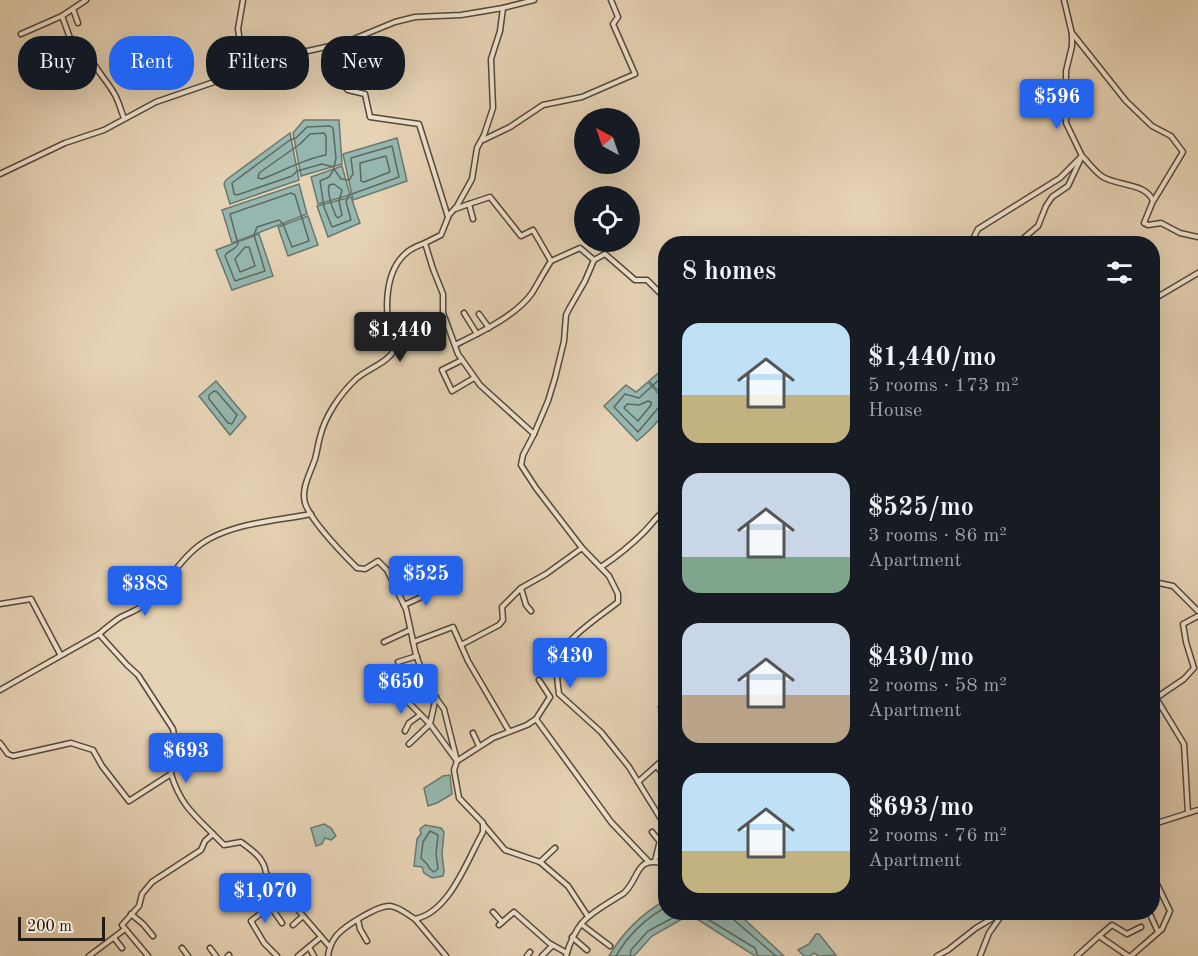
<!DOCTYPE html>
<html lang="en">
<head>
<meta charset="utf-8">
<style>
  :root { --surface:#171b24; --page:#242831; --text:#f1f3f6; --muted:#9ea1a6; --accent:#2563eb }
  body { margin:0; font-family:"Old Standard TT",serif; background:var(--page); color:var(--text); height:100vh; display:flex; flex-direction:column; font-size:22px; white-space:nowrap }
  * { box-sizing:border-box; margin:0 }
  p { font-size:20px; color:var(--muted) }
  .icon { flex:none; width:33px; height:33px; fill:none; stroke:currentColor; stroke-width:2; stroke-linecap:round; stroke-linejoin:round }
  .map { position:relative; flex:1; overflow:hidden }
  .sheet { position:absolute; left:658px; top:236px; width:502px; height:684px; display:flex; flex-direction:column; background:var(--surface); border-radius:24px; box-shadow:0 6px 24px #0002 }
  .sheet>* { flex:none }
  .guide { position:absolute; left:18px; top:36px; width:550px; height:54px; display:flex; gap:12px }
  .needle { width:39px; rotate:320deg }
  .tools { position:absolute; left:574px; top:108px; display:grid; gap:12px }
  .tools a { display:grid; place-items:center; width:66px; height:66px; border-radius:50%; background:var(--surface); box-shadow:0 6px 24px #0002; font-size:30px }
  .scale { position:absolute; left:18px; bottom:15px; width:87px; box-sizing:border-box; padding-left:6px; border:3px solid #231b11; border-top:0; font-size:16px; line-height:21px; white-space:nowrap; color:#231b11; -webkit-text-stroke:4px #efe2ce; paint-order:stroke }
  .price { position:absolute; translate:-50% -51px; padding:0 14px; border-radius:6px; background:var(--accent); color:#fff; font-size:20px; line-height:39px; filter:drop-shadow(0 2px 3px #0008) }
  .price::after { content:''; position:absolute; left:50%; top:36px; width:18px; height:14px; margin-left:-9px; background:inherit; clip-path:polygon(0 0,100% 0,50% 100%) }
  .price.selected { background:#222; color:#fff }
  ul { padding:0; list-style:none }
  li { display:flex; align-items:center; gap:18px; height:150px; padding:0 24px }
  li span { display:grid; place-items:center; flex:none; width:168px; height:120px; border-radius:18px; color:#555 }
  li>.icon { margin-inline-start:auto }
  span .icon { width:72px; height:72px; fill:#fffc; stroke-width:1 }
  li b { font-size:26px }
  h2 { display:flex; justify-content:space-between; align-items:center; height:72px; padding:0 24px; font-size:26px }
  .tag { padding:0 21px; border-radius:24px; background:var(--surface); box-shadow:0 6px 24px #0002; font-size:21px; line-height:54px }
  .tag.selected { background:var(--accent); color:#fff }
  .map>svg:first-child { display:block }
</style>
</head>
<body>
<div class="map">
<svg width="1198" height="956" viewBox="0 0 1198 956">
  <rect width="100%" height="100%" fill="#e6d2b4"/>
  <filter id="stains"><feTurbulence type="fractalNoise" baseFrequency=".00333" numOctaves="4"/><feColorMatrix values="0 0 0 0 .2 0 0 0 0 .09 0 0 0 0 .02 0 0 0 .5 -.17"/></filter>
  <radialGradient id="worn" r=".72"><stop offset=".6" stop-color="#630" stop-opacity="0"/><stop offset="1" stop-color="#630" stop-opacity=".3"/></radialGradient>
  <g fill="#96b7af" stroke="#687970" stroke-width="1.5">
    <polygon points="304,120 339,120 342,164 301,176 293,133"/>
    <polygon points="290,133 299,180 230,204 224,184 226,180"/>
    <polygon points="397,138 407,181 353,200 343,154"/>
    <polygon points="342,166 350,195 318,204 311,177"/>
    <polygon points="299,184 307,214 232,243 222,210"/>
    <polygon points="351,197 360,223 328,237 317,206"/>
    <polygon points="308,216 318,245 288,256 278,227"/>
    <polygon points="259,234 273,276 232,290 216,250"/>
    <polygon points="662,370 666,374 666,399 649,381"/>
    <polygon points="216,381 246,417 230,435 199,396"/>
    <path d="M648,382l18,20c0,14 -19,31 -29,39l-33,-35 22,-21 10,7z"/>
    <polygon points="450,775 452,794 437,803 428,806 424,788 443,776"/>
    <polygon points="324,824 331,828 336,836 331,840 325,838 322,844 316,846 311,828"/>
    <polygon points="425,825 441,828 444,832 442,854 444,871 443,876 432,878 424,873 422,867 414,866 417,839 421,834 420,829"/>
    <path d="M666,900v12h66l11,6 41,38h-29l-58,-37h-15l-30,17 -18,20h-25c14,-24 32,-42 57,-56z"/>
    <polygon points="816,934 819,934 836,955 819,956 814,953 810,956 804,956 798,950 809,944"/>
  </g>
  <g fill="none" stroke-linecap="round" stroke-linejoin="round">
    <g stroke="#5c6960" stroke-width="1.5">
      <polygon points="330,126 333,128 336,158 334,167 322,164 297,171 292,176 237,195 234,194 232,183 290,140 296,138 307,127"/>
      <path d="M324,133l2,3v19c-23,4 -42,16 -64,24l-4,-1 1,-5 41,-29 10,-10z"/>
      <polygon points="392,146 399,177 349,195 346,202 351,220 332,227 324,207 320,181 329,177 334,169 341,179 349,180 353,174 351,158"/>
      <polygon points="386,156 390,172 364,182 361,181 360,163"/>
      <path d="M334,184l8,6 -3,11 3,14 -4,3 -2,-2c-4,-9 -9,-22 -7,-31z"/>
      <path d="M291,193l4,2 14,46 -17,6 -9,-23 -4,-4 -22,7 -3,8 11,36 -30,10 -10,-25c2,-6 10,-5 13,-12l-8,-30z"/>
      <polygon points="249,247 255,266 240,272 235,259 245,247"/>
      <polyline points="666,378 661,378 639,398 625,394 614,407 638,432 659,407 666,405"/>
      <polygon points="214,391 217,392 237,415 232,424 228,423 209,399 209,395"/>
      <polygon points="648,401 651,402 651,405 638,421 624,408 627,404 639,405"/>
      <polygon points="430,831 438,835 436,854 438,869 434,872 430,869 427,864 421,858 423,842"/>
      <polyline points="731,912 733,919 776,956"/>
      <path d="M616,956c12,-21 29,-37 50,-49"/>
      <polyline points="630,956 631,950 648,931 682,913 699,914 755,948 758,956"/>
    </g>
    <defs>
      <g id="minor">
        <polyline points="243,0 238,29 245,70"/>
        <path d="M503,8l-3,23 -9,28 2,49 -9,27 -7,13 -5,31 -15,27 -8,9 -8,20 -16,8 8,26 10,25v19l15,41 22,31 54,49 -11,21 -2,10 15,23 46,60 27,28 9,18v8c-16,13 -56,38 -60,59 -3,10 0,23 1,33l42,38 28,35 35,57 -9,37"/>
        <polyline points="73,9 78,23"/>
        <path d="M62,16l12,33 13,-4c5,24 17,30 28,50 4,7 6,16 9,23"/>
        <polyline points="1072,33 1126,101 1152,126 1171,136 1183,152 1154,200"/>
        <polyline points="21,34 62,16 86,0"/>
        <polyline points="332,46 343,85 348,90 365,94 370,117 419,124 448,217"/>
        <polyline points="483,140 510,127 543,105 582,97 635,74 613,24 618,17 611,0"/>
        <polyline points="0,174 65,143 104,130 156,102 217,81 271,59 344,43 395,22 415,17 461,15 503,8 534,0"/>
        <polyline points="469,204 490,197 521,236 533,230 551,261 580,248 594,260"/>
        <polyline points="455,209 469,204 473,219"/>
        <path d="M425,243c-7,3 -14,5 -20,11 -23,21 -21,68 -10,94 -5,14 -28,21 -39,31 -16,15 -31,37 -36,58 -2,7 -3,15 -5,22 -5,15 -14,29 -10,44 6,18 38,51 52,65l8,1 13,-8 9,9 19,39 10,46 12,32 16,22 13,52 36,-23 34,-13 9,-6 14,-22 -11,-17"/>
        <path d="M971,243l7,-14 82,-51 22,-22c7,7 13,16 21,21 15,9 43,6 50,24l-9,22 4,2 13,-2 19,10 18,4"/>
        <polyline points="1018,243 1038,226 1046,206 1052,197 1068,186 1082,156 1066,123 1066,71 1072,46 1072,34 1064,0"/>
        <polyline points="1154,299 1198,273"/>
        <polyline points="464,313 477,334"/>
        <polyline points="479,314 489,328"/>
        <path d="M455,345c24,-12 61,-29 77,-52 6,-10 12,-21 19,-32"/>
        <polyline points="462,360 442,370 452,391 474,378"/>
        <polyline points="534,434 548,401 555,378 564,341 566,315 569,309 585,281 594,260 605,254 635,280 647,280 666,299"/>
        <path d="M601,567c15,-10 29,-21 42,-34 8,-8 14,-17 23,-24"/>
        <polyline points="1154,582 1173,586 1198,611"/>
        <polyline points="521,588 526,605 531,611"/>
        <polyline points="0,604 31,599 60,654"/>
        <polyline points="404,605 439,589"/>
        <polyline points="384,642 410,630"/>
        <polyline points="413,642 453,627 468,661 509,731"/>
        <polyline points="461,645 499,625 503,620 502,607 521,588 546,574 582,548"/>
        <polyline points="398,662 417,656"/>
        <polyline points="0,690 99,634"/>
        <polyline points="666,701 661,707 666,729"/>
        <polyline points="536,719 611,822 648,861"/>
        <polyline points="405,731 409,723 420,715"/>
        <polyline points="473,733 479,746"/>
        <path d="M0,743l8,11 5,2 58,-13 22,7 9,16 27,35 42,-27c9,29 21,39 42,60l-8,7 -4,9 -49,32 -10,12 -3,12 -17,19 26,31"/>
        <polyline points="409,744 430,724 436,697"/>
        <polyline points="657,766 666,779"/>
        <path d="M171,774l5,-27 -3,-18 -35,-54 -11,-10 -28,-31c7,-6 14,-12 22,-17 10,-5 20,-8 28,-16 21,-20 33,-47 60,-62 32,-17 67,-18 102,-25"/>
        <polyline points="638,782 666,757"/>
        <polyline points="1188,813 1184,744 1156,698 1184,679 1194,668 1186,642 1183,624 1198,616"/>
        <polyline points="483,824 505,850 540,862 568,886 587,915"/>
        <polyline points="1154,824 1198,810"/>
        <polyline points="652,832 661,843"/>
        <path d="M213,834l11,11 17,-3c12,9 23,16 25,31l64,74"/>
        <polyline points="540,862 555,848"/>
        <polyline points="271,907 282,923"/>
        <polyline points="493,912 502,922"/>
        <polyline points="1007,912 1008,912"/>
        <polyline points="1149,912 1158,932"/>
        <polyline points="131,914 143,924 153,936"/>
        <polyline points="415,919 446,956"/>
        <polyline points="358,920 360,929 367,941"/>
        <polyline points="581,924 610,946"/>
        <polyline points="293,925 303,916"/>
        <polyline points="499,925 514,912 549,943 567,953"/>
        <polyline points="572,937 587,950"/>
        <polyline points="114,938 122,948"/>
        <polyline points="309,947 314,956"/>
        <polyline points="182,948 188,956"/>
        <polyline points="210,948 216,956"/>
        <polyline points="89,956 125,929"/>
        <polyline points="228,956 229,955"/>
        <polyline points="277,956 264,943 251,921 286,894"/>
        <polyline points="298,956 321,937"/>
        <path d="M328,956c1,-8 4,-15 9,-21 8,-9 41,-30 53,-29 9,1 17,8 25,13 35,-7 52,-59 68,-87v-9l-24,-25 -5,-28 3,-9 -27,-37 -23,-23"/>
        <polyline points="527,956 530,952"/>
        <polyline points="542,956 552,946"/>
        <path d="M566,956c11,-39 27,-43 58,-63 17,-16 10,-38 42,-29"/>
        <polyline points="937,956 948,950 976,928 1003,912"/>
        <polyline points="980,956 989,933 1004,912"/>
        <polyline points="1077,956 1099,936"/>
        <polyline points="1128,956 1099,936 1112,925 1127,934 1141,927"/>
        <polyline points="1131,956 1162,929 1170,911 1154,878"/>
      </g>
    </defs>
    <use href="#minor" stroke="#54493a" stroke-width="7"/>
    <use href="#minor" stroke="#efe2ce" stroke-width="4"/>
  </g>
  <rect width="100%" height="100%" filter="url(#stains)"/>
  <rect width="100%" height="100%" fill="url(#worn)"/>
</svg>
<div class="tools">
<a><svg class="needle" viewBox="-14 -14 28 28"><path d="M0-13l5 13h-10z" fill="#e53935"/><path d="M0 13l5-13h-10z" fill="#9ea1a6"/></svg></a>
<a><svg class="icon" aria-label="locate" viewBox="0 0 24 24"><circle cx="12" cy="12" r="6"/><path d="M12 2v4M12 18v4M2 12h4M18 12h4"/></svg></a>
</div>
<div class="scale">200 m</div>
<b class="price" style="left:1057px;top:130px">$596</b>
<b class="price selected" style="left:400px;top:363px">$1,440</b>
<b class="price" style="left:426px;top:607px">$525</b>
<b class="price" style="left:145px;top:617px">$388</b>
<b class="price" style="left:570px;top:689px">$430</b>
<b class="price" style="left:401px;top:715px">$650</b>
<b class="price" style="left:186px;top:784px">$693</b>
<b class="price" style="left:265px;top:924px">$1,070</b>
<div class="guide">
<a class="tag">Buy</a>
<a class="tag selected">Rent</a>
<a class="tag">Filters</a>
<a class="tag">New</a>
</div>
<section class="sheet">
<h2>8 homes<svg class="icon" aria-label="filters" viewBox="0 0 24 24"><path d="M4 7h16M4 17h16"/><circle cx="9" cy="7" r="2"/><circle cx="15" cy="17" r="2"/></svg></h2>
<ul>
<li><span style="background:linear-gradient(#bfe0f5 60%,#c2b280 0)"><svg class="icon" aria-label="home" viewBox="0 0 24 24"><path d="M3 11l9-7 9 7M6 9v11h12V9"/></svg></span><div><b>$1,440/mo</b><p>5 rooms · 173 m²</p><p>House</p></div></li>
<li><span style="background:linear-gradient(#c9d6e8 70%,#7fa58c 0)"><svg class="icon" aria-label="home" viewBox="0 0 24 24"><path d="M3 11l9-7 9 7M6 9v11h12V9"/></svg></span><div><b>$525/mo</b><p>3 rooms · 86 m²</p><p>Apartment</p></div></li>
<li><span style="background:linear-gradient(#c9d6e8 60%,#b9a48a 0)"><svg class="icon" aria-label="home" viewBox="0 0 24 24"><path d="M3 11l9-7 9 7M6 9v11h12V9"/></svg></span><div><b>$430/mo</b><p>2 rooms · 58 m²</p><p>Apartment</p></div></li>
<li><span style="background:linear-gradient(#bfe0f5 65%,#c2b280 0)"><svg class="icon" aria-label="home" viewBox="0 0 24 24"><path d="M3 11l9-7 9 7M6 9v11h12V9"/></svg></span><div><b>$693/mo</b><p>2 rooms · 76 m²</p><p>Apartment</p></div></li>
</ul>
</section>
</div>
</body>
</html>
